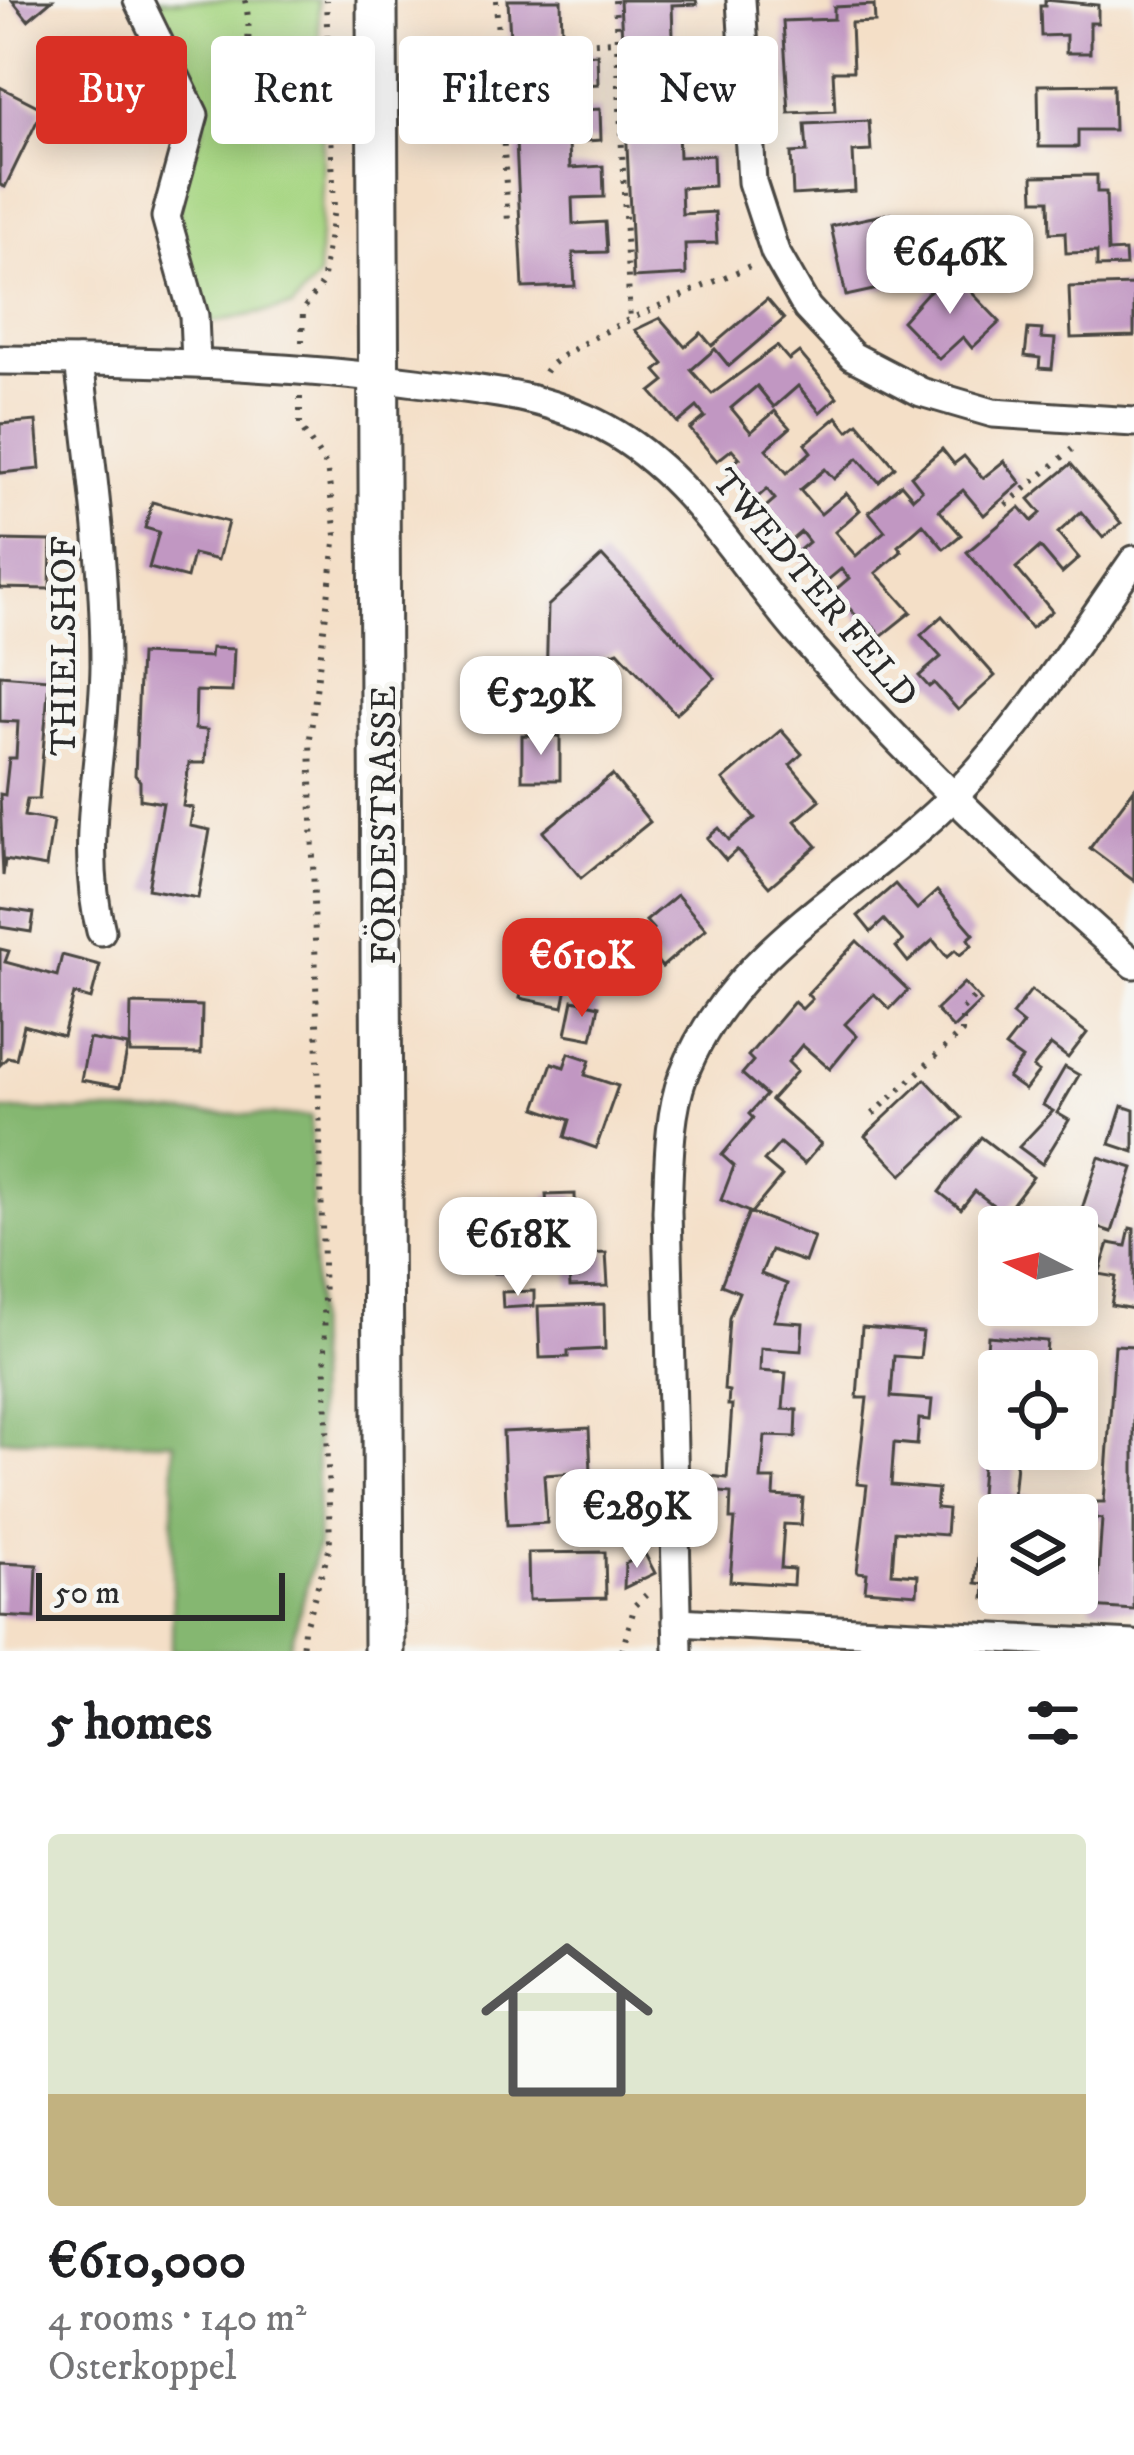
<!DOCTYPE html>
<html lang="en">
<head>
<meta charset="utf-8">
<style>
  :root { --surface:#fff; --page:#f2f2f2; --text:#202124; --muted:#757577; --accent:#d93025 }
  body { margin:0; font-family:"IM FELL DW Pica",serif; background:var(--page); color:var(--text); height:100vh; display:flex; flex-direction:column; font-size:45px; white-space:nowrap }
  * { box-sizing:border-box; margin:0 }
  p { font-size:39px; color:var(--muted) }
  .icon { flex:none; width:66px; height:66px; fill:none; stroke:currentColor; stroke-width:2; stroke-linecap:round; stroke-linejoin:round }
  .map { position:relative; height:1651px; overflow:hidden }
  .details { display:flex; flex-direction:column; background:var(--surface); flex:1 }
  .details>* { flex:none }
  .hud { position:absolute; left:36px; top:36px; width:1062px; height:108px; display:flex; gap:24px }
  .needle { width:78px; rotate:276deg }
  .controls { position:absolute; left:978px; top:1206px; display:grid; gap:24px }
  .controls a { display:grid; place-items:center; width:120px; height:120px; border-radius:12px; background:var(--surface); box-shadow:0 6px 30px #0003; font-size:60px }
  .scale { position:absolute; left:36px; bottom:30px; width:249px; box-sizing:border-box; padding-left:12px; border:6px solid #2b2b2b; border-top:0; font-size:33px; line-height:42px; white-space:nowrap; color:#2b2b2b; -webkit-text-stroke:9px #f6f6f2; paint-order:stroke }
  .price { position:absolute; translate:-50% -102px; padding:0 27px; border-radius:24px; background:#fff; color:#222; font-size:39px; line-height:78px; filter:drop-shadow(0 3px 6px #0008) }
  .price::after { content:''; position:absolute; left:50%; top:72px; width:36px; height:27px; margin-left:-18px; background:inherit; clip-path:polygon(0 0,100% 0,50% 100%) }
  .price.on { background:var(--accent); color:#fff }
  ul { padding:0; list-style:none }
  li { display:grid; align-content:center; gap:24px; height:636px; padding:0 48px }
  li span { display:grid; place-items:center; height:372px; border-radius:12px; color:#555 }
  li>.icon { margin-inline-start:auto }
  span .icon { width:216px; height:216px; fill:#fffc; stroke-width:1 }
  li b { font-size:51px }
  h2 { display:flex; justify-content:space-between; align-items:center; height:144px; padding:0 48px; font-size:51px }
  .pill { padding:0 42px; border-radius:12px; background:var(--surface); box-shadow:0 6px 30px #0003; font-size:42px; line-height:108px }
  .pill.on { background:var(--accent); color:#fff }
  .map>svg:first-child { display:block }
</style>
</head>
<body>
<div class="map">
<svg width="1134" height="1651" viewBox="0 0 1134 1651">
  <rect width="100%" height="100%" fill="#f6f6f2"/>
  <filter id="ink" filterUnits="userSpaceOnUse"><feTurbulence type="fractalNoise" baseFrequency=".00833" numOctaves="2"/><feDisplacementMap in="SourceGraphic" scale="24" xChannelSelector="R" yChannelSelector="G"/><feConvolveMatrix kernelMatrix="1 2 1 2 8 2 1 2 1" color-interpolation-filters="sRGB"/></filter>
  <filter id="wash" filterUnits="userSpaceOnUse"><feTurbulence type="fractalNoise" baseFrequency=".004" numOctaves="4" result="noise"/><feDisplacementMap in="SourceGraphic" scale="48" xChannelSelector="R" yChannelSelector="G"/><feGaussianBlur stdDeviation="2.7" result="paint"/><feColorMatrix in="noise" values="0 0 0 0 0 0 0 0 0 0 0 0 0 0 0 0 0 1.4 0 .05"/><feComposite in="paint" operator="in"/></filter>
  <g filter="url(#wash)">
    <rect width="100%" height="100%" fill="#f4dfc7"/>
    <polygon fill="#a7d683" stroke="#698057" stroke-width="3" points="148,0 318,0 323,163 318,278 292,307 209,323 180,238 178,194 204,126"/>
    <polygon fill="#85b771" stroke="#58714e" stroke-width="3" points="0,1110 311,1116 318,1544 289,1651 172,1651 174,1442 0,1439"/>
    <g id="blocks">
      <g fill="#c197c2">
        <polygon points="12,0 52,0 28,20"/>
        <polygon points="508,0 561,0 562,36 510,39"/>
        <polygon points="620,0 696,0 697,4 672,5 673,37 622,40"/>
        <polygon points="1045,0 1098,5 1098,23 1090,23 1090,53 1066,53 1066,35 1041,36 1040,6 1045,6"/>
        <polygon points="874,5 875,22 851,23 853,71 833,71 835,111 789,113 783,21 834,19 834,7"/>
        <polygon points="597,54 598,84 565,86 566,111 600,109 601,140 569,142 570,168 603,166 604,197 572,198 573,224 605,222 607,252 573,253 575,286 523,288 512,58"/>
        <polygon points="709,75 711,130 678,132 679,157 713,155 714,186 681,188 682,214 715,212 717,243 685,244 686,275 633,278 624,79"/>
        <polygon points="1113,84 1114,130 1078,130 1078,147 1039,147 1038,85"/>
        <polygon points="0,87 43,109 5,187 0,185"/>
        <polygon points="869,121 871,151 853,152 855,191 793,195 791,153 807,152 805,124"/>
        <polygon points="1097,175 1097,192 1106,192 1108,252 1125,251 1126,266 1097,267 1097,252 1066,253 1065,232 1050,233 1049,200 1034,200 1033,176"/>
        <polygon points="891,213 899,250 889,252 896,285 846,296 831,226"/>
        <polygon points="953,273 1000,322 972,348 963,337 939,359 902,321 927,293"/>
        <polygon points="1134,285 1134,336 1071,338 1069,287"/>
        <polygon points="767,299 784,319 729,366 715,349 691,370 712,394 777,346 789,360 799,352 837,397 820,412 798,386 774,407 757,386 731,408 751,432 775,411 790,428 766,449 787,473 811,452 805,444 837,417 848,431 858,423 895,467 879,482 858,458 834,479 825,469 800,490 821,514 846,493 860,510 835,532 856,556 885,531 869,512 901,484 913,498 922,490 911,476 942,449 954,464 964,456 983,478 1004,461 1021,483 984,515 963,490 939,510 961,535 944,549 923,524 898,546 902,551 876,573 911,612 881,636 871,624 867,628 834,591 849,578 841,569 823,584 796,553 809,542 801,532 788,543 761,511 775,499 767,489 752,502 725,470 740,458 732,449 717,461 690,429 705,417 697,407 678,423 651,392 665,381 656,371 664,364 635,330 660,318 685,347 701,333 712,346"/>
        <polygon points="1028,329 1042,330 1041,338 1055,339 1052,369 1039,368 1040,358 1025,356"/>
        <polygon points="36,421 40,469 0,473 0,424"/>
        <polygon points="1071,464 1121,523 1103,538 1081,512 1058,533 1079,558 1062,573 1040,547 1016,568 1052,611 1031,628 967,552 1020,507 1032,521 1041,513 1029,499"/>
        <polygon points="152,502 228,522 218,560 193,554 187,578 149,568 159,532 145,528"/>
        <polygon points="0,540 51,541 50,589 0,588"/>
        <polygon points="602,556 715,678 676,714 618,651 601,657 601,689 546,688 548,606"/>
        <polygon points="942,616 995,676 958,710 934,683 929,687 919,676 941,657 921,635"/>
        <polygon points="211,648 234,649 232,692 196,691 195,729 207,730 205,763 189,763 183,806 193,808 190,826 210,830 198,898 148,889 163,803 140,799 140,781 135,775 140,654 210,657"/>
        <polygon points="0,675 49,679 39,799 27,799 24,816 53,821 46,867 5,860 3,876 0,794 5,795 9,758 16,758 18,722 0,721"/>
        <polygon points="781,730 802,754 790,765 820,800 795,821 817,846 769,887 737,850 726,860 707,838 719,828 729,840 755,818 723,780"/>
        <polygon points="522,735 560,736 560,780 522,780"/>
        <polygon points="612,775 650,822 581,878 543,832"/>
        <polygon points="1134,789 1134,881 1090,848"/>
        <polygon points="895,884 917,909 937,891 974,934 968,939 972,945 960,955 955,950 947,957 933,940 908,962 896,947 903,941 884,920 871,932 858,916"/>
        <polygon points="677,895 706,929 662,967 640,941 653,929 646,921"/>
        <polygon points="0,908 34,913 31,932 0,927"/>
        <polygon points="535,930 577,940 563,1007 520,998"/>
        <polygon points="857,941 908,990 890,1009 874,994 845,1024 857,1036 830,1069 802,1045 788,1062 797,1071 771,1100 821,1144 804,1164 780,1143 764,1161 782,1176 751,1213 721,1200 734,1166 722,1155 753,1118 749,1114 766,1095 742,1074 753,1061 748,1056 794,1002 802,1009 812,999 807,994"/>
        <polygon points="0,949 9,951 5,962 57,976 62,955 100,965 91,999 74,994 63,1036 24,1025 16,1059 8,1057 0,1065"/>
        <polygon points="964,983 981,1001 953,1028 936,1010"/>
        <polygon points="1031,990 1087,1033 1068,1058 1051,1045 1033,1068 1039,1072 1025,1090 1008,1078 1022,1059 1005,1047 1023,1024 1012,1015"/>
        <polygon points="573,1000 599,1006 592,1039 566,1034"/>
        <polygon points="131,1004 202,1006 201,1054 130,1053"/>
        <polygon points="89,1039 128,1046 120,1087 81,1080"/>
        <polygon points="569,1053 590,1060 585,1075 618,1086 596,1148 565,1137 570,1120 536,1108 552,1063 564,1067"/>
        <polygon points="1065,1067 1079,1075 1057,1113 1069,1120 1042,1164 1019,1147 1053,1111 1043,1105"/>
        <polygon points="925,1079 962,1118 902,1175 865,1136"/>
        <polygon points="1122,1106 1134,1110 1134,1152 1110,1144"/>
        <polygon points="981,1137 1033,1177 1005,1214 975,1191 961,1209 939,1192"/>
        <polygon points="1099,1157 1133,1168 1112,1232 1078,1221"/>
        <polygon points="575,1194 576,1249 540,1249 540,1273 494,1273 494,1206 547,1205 546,1195"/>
        <polygon points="749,1212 814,1237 805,1262 771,1250 761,1274 787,1284 774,1321 803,1323 801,1351 761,1348 760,1371 786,1373 783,1409 797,1410 796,1437 765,1436 761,1479 775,1479 774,1496 803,1498 801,1525 784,1524 781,1568 794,1569 793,1585 730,1581 735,1519 730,1519 731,1493 709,1491 710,1476 727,1478 732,1405 728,1405 729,1391 724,1390 729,1318 739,1292 721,1285"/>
        <polygon points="1130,1228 1134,1229 1134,1309 1111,1305 1116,1277 1099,1274 1109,1243 1126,1246"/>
        <polygon points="606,1253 608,1286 570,1287 568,1255"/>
        <polygon points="534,1291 534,1306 503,1308 502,1292"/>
        <polygon points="604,1304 605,1349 568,1351 568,1357 540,1358 538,1306"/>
        <polygon points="862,1327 923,1332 920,1358 894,1356 891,1397 932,1400 930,1420 919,1419 917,1445 894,1443 891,1485 938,1489 936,1508 948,1509 946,1535 895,1531 892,1573 918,1575 917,1594 865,1590 867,1573 857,1572 867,1485 857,1484 867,1398 857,1398"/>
        <polygon points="988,1336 1047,1341 1045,1366 1020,1364 1019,1371 999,1371 999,1449 1049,1449 1049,1456 1017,1453 1013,1496 1031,1497 1030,1515 999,1515 999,1593 1026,1593 1026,1602 984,1598 985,1584 976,1583 982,1510 990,1511 991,1496 980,1495 985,1424 990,1424 992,1407 983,1406"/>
        <polygon points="1115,1345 1134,1346 1134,1610 1090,1607 1091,1592 1097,1592 1102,1519 1095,1518 1096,1502 1104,1502"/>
        <polygon points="589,1428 591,1472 544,1475 547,1523 507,1525 503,1432"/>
        <polygon points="599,1517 635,1518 634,1536 599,1535"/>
        <polygon points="605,1552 606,1598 529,1600 528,1553"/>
        <polygon points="645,1554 655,1573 624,1588 625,1564"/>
        <polygon points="0,1563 37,1565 35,1618 0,1616"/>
      </g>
    </g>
  </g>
  <g filter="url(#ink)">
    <use href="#blocks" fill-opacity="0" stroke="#494642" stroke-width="3"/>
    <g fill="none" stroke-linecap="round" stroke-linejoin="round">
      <defs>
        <g id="minor">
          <polyline points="138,0 194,115 166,217 194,316 196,362"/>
          <polyline points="741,0 752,182 775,252 807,308 852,356 921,392 993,413 1134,422"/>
          <path d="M0,360c139,1 278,4 416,22 73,9 135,13 200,52 79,48 124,131 183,199 104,118 217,228 335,331"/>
          <path d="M79,361c12,101 26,201 26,304 -1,88 -27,180 -4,266"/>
          <polyline points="677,1622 1134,1645"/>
          <path d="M678,1651l-11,-440c2,-43 1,-94 16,-135 50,-130 183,-189 275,-284 68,-70 120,-153 176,-232"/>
        </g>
        <polyline id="secondary" points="377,0 384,1651"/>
      </defs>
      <use href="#minor" stroke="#494642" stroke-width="33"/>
      <use href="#secondary" stroke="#494642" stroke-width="45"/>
      <g stroke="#494642" stroke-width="6" stroke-dasharray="3 9" stroke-linecap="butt">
        <polyline points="496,0 508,223"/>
        <polyline points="615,0 630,322"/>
        <polyline points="499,47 617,41"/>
        <path d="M217,101c32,-21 36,-67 28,-101"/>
        <polyline points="302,342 303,310 322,283 334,209 326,0"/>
        <path d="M545,372c16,-28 168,-89 205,-106"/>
        <polyline points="300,397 300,426 327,467 336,535 310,738 330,1547 304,1630 302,1651"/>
        <polyline points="1006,505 1072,449"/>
        <polyline points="873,1114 962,1032 962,1010 977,994"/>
        <polyline points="622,1651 635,1605 646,1595"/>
      </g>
      <use href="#minor" stroke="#fff" stroke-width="27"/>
      <use href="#secondary" stroke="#fff" stroke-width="39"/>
    </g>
  </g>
  <g text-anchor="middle" stroke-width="10" stroke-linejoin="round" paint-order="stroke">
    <g font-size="36" fill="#2b2b2b" stroke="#f6f6f2">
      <text transform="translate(816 587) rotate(50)" y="13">TWEDTER FELD</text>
      <text transform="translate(62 646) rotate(-90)" y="13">THIELSHOF</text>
      <text transform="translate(382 825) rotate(-90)" y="13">FÖRDESTRASSE</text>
    </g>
  </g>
</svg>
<div class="controls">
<a><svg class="needle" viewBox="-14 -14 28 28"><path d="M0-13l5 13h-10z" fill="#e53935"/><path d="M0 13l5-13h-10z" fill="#757577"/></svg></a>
<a><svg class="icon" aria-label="locate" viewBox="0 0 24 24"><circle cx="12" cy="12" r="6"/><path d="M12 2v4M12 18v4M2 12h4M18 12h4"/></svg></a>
<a><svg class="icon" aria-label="layers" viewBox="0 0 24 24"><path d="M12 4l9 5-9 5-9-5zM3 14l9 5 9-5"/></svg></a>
</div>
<div class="scale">50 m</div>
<b class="price" style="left:950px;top:317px">€646K</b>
<b class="price" style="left:541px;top:758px">€529K</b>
<b class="price on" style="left:582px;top:1020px">€610K</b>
<b class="price" style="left:518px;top:1299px">€618K</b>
<b class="price" style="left:637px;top:1571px">€289K</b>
<div class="hud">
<a class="pill on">Buy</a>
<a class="pill">Rent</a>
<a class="pill">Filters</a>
<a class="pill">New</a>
</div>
</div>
<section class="details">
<h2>5 homes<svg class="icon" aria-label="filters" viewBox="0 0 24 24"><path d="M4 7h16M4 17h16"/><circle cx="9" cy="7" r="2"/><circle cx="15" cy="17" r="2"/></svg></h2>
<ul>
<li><span style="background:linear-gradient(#dfe7d0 70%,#c2b280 0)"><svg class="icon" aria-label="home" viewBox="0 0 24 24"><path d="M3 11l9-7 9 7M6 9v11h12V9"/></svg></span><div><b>€610,000</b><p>4 rooms · 140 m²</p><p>Osterkoppel</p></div></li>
</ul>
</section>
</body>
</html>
